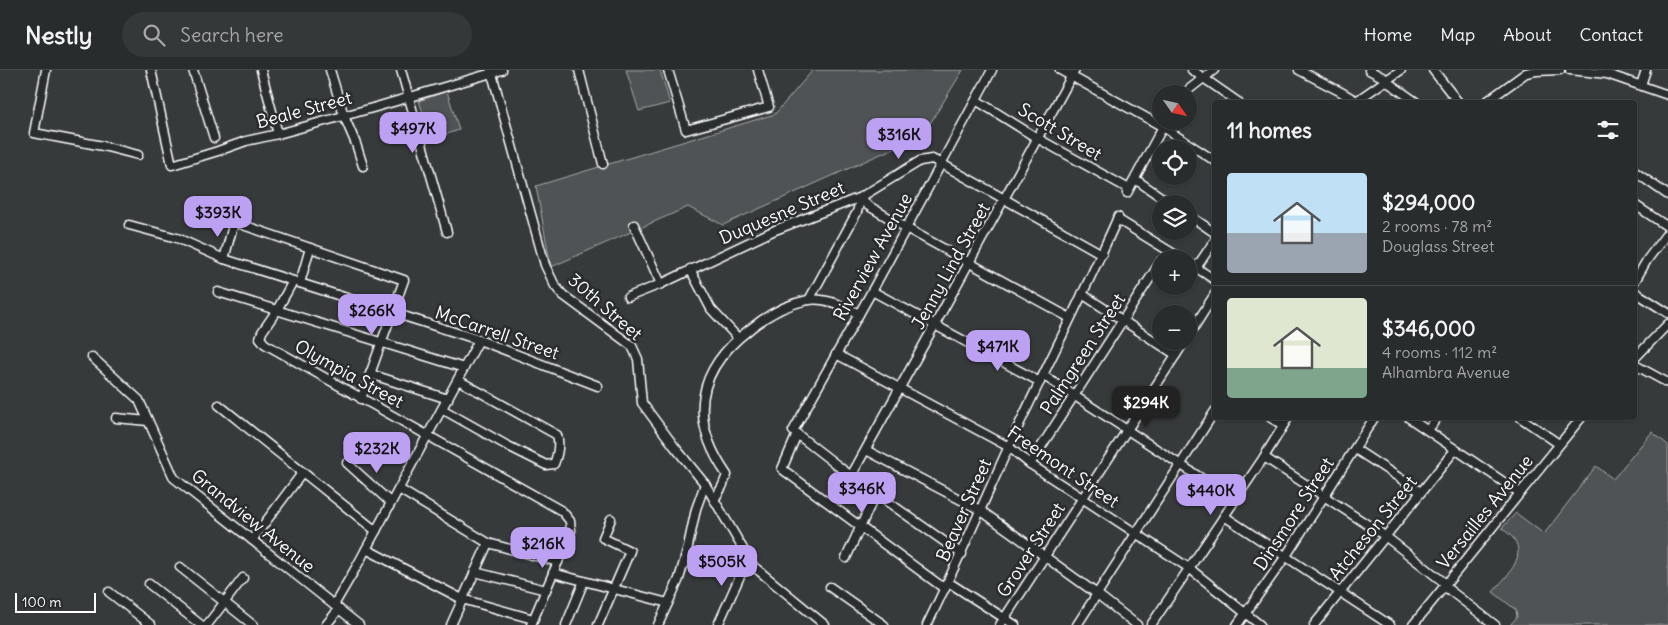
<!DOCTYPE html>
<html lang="en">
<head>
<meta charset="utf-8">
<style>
  :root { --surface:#292c2c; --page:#353838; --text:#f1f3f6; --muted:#a5a7a9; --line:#454848; --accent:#bca0f2 }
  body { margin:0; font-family:Delius,sans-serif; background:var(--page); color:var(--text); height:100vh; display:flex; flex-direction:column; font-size:19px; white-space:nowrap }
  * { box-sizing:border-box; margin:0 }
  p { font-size:16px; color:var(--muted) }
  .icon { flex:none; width:28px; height:28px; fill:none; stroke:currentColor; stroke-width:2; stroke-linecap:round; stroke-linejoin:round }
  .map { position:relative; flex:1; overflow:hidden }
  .side { position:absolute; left:1212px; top:30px; width:425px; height:320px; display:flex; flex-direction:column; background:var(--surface); border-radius:5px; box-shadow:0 1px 4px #0004,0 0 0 1px var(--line) }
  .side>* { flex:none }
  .needle { width:32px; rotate:124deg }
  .controls { position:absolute; left:1152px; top:15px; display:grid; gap:10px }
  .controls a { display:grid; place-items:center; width:45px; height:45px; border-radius:50%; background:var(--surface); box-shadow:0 1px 4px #0004,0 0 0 1px var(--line); font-size:25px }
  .scale { position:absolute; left:15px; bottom:12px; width:81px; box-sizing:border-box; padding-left:5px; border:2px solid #fff; border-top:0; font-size:14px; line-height:18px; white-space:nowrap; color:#fff; -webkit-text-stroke:4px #2a2d2e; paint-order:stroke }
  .price { position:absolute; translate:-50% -42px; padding:0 11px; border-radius:10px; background:var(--accent); color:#111; font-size:16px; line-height:32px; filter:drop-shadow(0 1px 2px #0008) }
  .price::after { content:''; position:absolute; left:50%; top:30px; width:15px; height:11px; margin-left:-8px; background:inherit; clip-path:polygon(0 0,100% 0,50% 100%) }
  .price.current { background:#222; color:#fff }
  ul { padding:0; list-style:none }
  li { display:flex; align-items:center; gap:15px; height:125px; padding:0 15px }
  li+li { border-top:1px solid var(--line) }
  li span { display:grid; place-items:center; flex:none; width:140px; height:100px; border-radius:5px; color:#555 }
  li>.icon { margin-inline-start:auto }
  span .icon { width:60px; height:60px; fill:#fffc; stroke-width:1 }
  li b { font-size:21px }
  h2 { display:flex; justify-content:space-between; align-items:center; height:60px; padding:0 15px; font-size:21px }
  header { display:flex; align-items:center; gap:30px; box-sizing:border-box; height:70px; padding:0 25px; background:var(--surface); border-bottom:1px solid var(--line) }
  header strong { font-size:24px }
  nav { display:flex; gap:28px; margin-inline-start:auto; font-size:18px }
  .search { width:350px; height:45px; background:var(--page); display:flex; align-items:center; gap:12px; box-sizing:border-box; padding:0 18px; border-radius:28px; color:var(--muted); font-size:19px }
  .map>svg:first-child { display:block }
</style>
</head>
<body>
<header>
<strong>Nestly</strong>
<div class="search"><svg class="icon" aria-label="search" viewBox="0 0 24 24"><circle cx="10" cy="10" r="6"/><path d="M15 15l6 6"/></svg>Search here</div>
<nav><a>Home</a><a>Map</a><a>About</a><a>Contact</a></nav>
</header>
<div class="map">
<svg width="1668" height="555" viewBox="0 0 1668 555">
  <rect width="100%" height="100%" fill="#373a3b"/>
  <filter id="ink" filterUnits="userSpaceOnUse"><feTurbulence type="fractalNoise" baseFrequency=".02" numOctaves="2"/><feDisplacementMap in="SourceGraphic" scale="10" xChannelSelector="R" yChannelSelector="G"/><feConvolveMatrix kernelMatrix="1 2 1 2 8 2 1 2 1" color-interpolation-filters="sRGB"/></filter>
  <g filter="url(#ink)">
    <g fill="#505354" stroke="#a8a9aa">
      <polygon points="626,0 660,0 670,33 639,41"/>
      <polygon points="813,0 963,0 923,65 723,155 688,137 551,197 536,116 775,44"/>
      <polygon points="447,21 459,60 432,69 419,31"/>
      <path d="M1652,362l16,13v180h-158l7,-8 -1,-7 -23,-18c12,-15 34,-33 21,-53 -3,-4 -8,-7 -12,-11l14,-15 28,21 52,-68 17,13z"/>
    </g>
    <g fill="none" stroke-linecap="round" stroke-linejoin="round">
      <defs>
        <g id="minor">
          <polyline points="46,0 34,63 103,76 138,85"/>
          <polyline points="151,0 172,95 218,81 246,71 278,64 376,37 502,0"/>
          <polyline points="193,0 214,68"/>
          <polyline points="261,0 278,64"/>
          <polyline points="330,0 344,46 356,74 363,96"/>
          <polyline points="401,0 447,162"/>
          <polyline points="491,0 545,195 555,216 563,225 632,276 638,289 642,333 674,376 705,414 753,496 825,555"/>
          <polyline points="579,0 603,94"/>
          <polyline points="668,0 686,60 769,37 758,0"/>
          <polyline points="1060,0 1163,57 1215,91"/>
          <polyline points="1192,0 1238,32"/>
          <polyline points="1299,0 1341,22 1358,32"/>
          <polyline points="1369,0 1388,10"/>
          <polyline points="1433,0 1458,32"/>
          <polyline points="1570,0 1607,4 1668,25"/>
          <polyline points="1386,11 1416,32"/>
          <polyline points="1641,15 1646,0"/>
          <polyline points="1183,24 1214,0"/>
          <polyline points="976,30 1037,68 1129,119"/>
          <polyline points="1355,32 1401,0"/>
          <polyline points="1486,32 1526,3 1536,1 1560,0"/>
          <polyline points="1635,102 1668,125"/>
          <polyline points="1135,109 1171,134"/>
          <polyline points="1127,123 1166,51"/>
          <polyline points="861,127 867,135 906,158 1070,248"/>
          <polyline points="1635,135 1668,157"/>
          <polyline points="1189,145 1215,163"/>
          <polyline points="1117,149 1182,189"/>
          <polyline points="129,155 177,168 224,189 479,270 598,316"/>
          <polyline points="634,155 661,214"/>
          <polyline points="224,189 234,152 404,210 361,329"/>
          <polyline points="1189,193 1215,210"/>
          <polyline points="1196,198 1215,170"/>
          <polyline points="690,199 711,239 738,268"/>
          <polyline points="293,211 277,240 262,262 260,268 265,274 562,441 570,451 571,461 531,555"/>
          <polyline points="1635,211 1647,190 1668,162"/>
          <polyline points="300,213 310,178"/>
          <polyline points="872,221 1040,312"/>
          <polyline points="218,222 464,298"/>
          <polyline points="1635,222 1668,243"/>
          <polyline points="1082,224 1176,285"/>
          <polyline points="628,227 661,214 775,160 861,127 920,91 932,89 942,94 1102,184"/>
          <polyline points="809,230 857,142 861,127"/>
          <polyline points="1189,265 1215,224"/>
          <polyline points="836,284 1009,377 1030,394 1189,498 1260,555"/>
          <polyline points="92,287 139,330 174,408 359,555"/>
          <polyline points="1635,288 1668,254"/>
          <polyline points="1635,295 1668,313"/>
          <polyline points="370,304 448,329"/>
          <polyline points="1044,306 1235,430"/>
          <polyline points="219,335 376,461"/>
          <path d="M442,339l64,36 40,20 8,-1c4,-10 6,-19 3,-29l-99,-55"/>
          <polyline points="116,348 148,351"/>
          <polyline points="1271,348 1283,355"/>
          <polyline points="1409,348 1520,423"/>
          <polyline points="1521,348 1559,374"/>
          <polyline points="1428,360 1437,348"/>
          <polyline points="797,364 782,399 945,519"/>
          <polyline points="1355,379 1421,422"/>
          <polyline points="866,380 980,440 1097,524 1137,555"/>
          <polyline points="1264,387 1385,466 1446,514"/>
          <polyline points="347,393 391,433"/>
          <polyline points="1030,394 1161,191"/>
          <path d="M851,406c75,-135 150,-271 224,-406"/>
          <polyline points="399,419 488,473 558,492"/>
          <path d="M714,430l8,-13 5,-12c-39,-56 -31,-105 23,-146 16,-13 37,-25 58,-29 17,-3 36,6 51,14"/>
          <polyline points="1224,446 1390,555"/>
          <polyline points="252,470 303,402"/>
          <polyline points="366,479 462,529 533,549"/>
          <polyline points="962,484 851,406 793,361 872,221 992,0"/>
          <polyline points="846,488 876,423"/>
          <polyline points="180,497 253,555"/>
          <polyline points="475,502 546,520"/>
          <polyline points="553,503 668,533"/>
          <polyline points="948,512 1015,555"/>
          <polyline points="149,514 201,555"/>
          <polyline points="1444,516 1495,555"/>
          <polyline points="830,517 884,555"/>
          <polyline points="109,522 151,555"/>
          <polyline points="334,535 358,494 479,270"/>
          <polyline points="207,555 243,508"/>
          <polyline points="326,555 339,539"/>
          <polyline points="451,555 488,473"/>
          <polyline points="566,555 584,511"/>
          <polyline points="598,555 630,481 603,468 611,449"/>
          <polyline points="658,555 679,509 687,481 696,439 705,414"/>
          <polyline points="718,555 748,488"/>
          <path d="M927,555c29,-59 55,-119 82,-179 36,-77 75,-152 109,-229"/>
          <polyline points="1000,555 1185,271"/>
          <polyline points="1077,555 1215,341"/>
          <polyline points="1151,555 1264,387 1288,348"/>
          <polyline points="1237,555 1286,486 1374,348"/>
          <polyline points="1314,555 1455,380"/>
          <polyline points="1413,555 1581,348"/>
        </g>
      </defs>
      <use href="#minor" stroke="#fff" stroke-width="11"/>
      <use href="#minor" stroke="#2a2d2e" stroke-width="8"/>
    </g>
  </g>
  <g text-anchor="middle" stroke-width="5" stroke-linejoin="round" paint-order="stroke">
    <g font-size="18" fill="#fff" stroke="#2a2d2e">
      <text transform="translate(304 40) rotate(-15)" y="6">Beale Street</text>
      <text transform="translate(1060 62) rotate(31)" y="6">Scott Street</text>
      <text transform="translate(782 143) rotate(-23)" y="6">Duquesne Street</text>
      <text transform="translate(873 187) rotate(-61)" y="6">Riverview Avenue</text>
      <text transform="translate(951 196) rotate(-61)" y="6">Jenny Lind Street</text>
      <text transform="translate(605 237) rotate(41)" y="6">30th Street</text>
      <text transform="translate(497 263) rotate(19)" y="6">McCarrell Street</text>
      <text transform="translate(1083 284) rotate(-57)" y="6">Palmgreen Street</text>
      <text transform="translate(349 304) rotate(29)" y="6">Olympia Street</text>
      <text transform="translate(1063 397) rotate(34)" y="6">Freemont Street</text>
      <text transform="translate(964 440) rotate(-66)" y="6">Beaver Street</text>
      <text transform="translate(1485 442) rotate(-51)" y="6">Versailles Avenue</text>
      <text transform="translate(1294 444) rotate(-57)" y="6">Dinsmore Street</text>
      <text transform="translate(253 451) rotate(39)" y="6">Grandview Avenue</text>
      <text transform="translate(1373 458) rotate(-51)" y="6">Atcheson Street</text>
      <text transform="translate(1031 480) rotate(-57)" y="6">Grover Street</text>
    </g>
  </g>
</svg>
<div class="controls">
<a><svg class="needle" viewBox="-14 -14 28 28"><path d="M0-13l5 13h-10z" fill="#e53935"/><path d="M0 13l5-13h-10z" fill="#a5a7a9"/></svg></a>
<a><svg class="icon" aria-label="locate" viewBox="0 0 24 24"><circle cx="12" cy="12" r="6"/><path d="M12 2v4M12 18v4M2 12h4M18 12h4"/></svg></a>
<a><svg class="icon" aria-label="layers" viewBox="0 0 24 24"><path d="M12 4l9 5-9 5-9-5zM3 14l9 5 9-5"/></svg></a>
<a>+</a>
<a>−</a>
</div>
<div class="scale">100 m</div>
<b class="price" style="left:413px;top:84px">$497K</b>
<b class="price" style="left:899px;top:90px">$316K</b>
<b class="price" style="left:218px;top:168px">$393K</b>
<b class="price" style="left:372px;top:266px">$266K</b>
<b class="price" style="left:998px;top:302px">$471K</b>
<b class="price current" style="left:1146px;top:358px">$294K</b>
<b class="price" style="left:377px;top:404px">$232K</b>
<b class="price" style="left:862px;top:444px">$346K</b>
<b class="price" style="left:1211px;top:446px">$440K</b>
<b class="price" style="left:543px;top:499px">$216K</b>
<b class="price" style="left:722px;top:517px">$505K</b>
<section class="side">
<h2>11 homes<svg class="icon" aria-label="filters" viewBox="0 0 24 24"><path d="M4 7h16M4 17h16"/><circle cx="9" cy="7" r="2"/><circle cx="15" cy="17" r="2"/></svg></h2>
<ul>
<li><span style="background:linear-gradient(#bfe0f5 60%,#9aa5b1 0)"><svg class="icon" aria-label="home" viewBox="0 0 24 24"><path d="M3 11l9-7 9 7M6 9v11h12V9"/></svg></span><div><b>$294,000</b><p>2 rooms · 78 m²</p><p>Douglass Street</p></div></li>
<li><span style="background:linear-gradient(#dfe7d0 70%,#7fa58c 0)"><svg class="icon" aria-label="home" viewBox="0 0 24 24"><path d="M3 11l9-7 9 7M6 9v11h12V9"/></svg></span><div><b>$346,000</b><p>4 rooms · 112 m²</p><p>Alhambra Avenue</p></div></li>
</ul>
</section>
</div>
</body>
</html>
